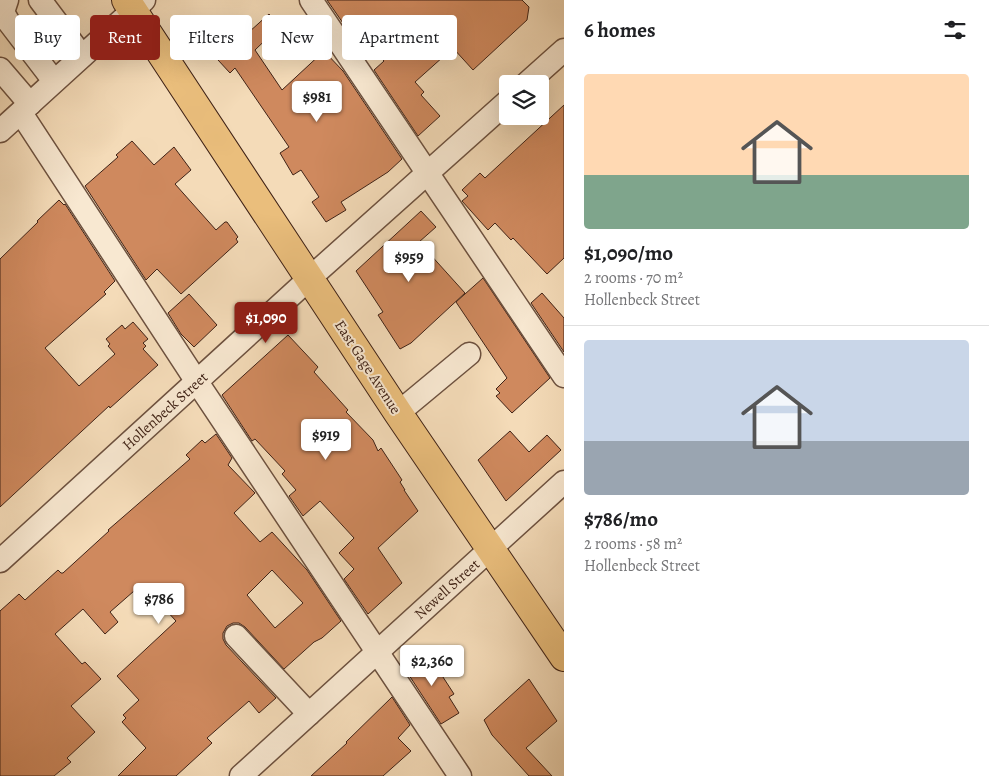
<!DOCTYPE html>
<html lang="en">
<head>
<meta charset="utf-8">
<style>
  :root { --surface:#fff; --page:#f6f6f6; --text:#202124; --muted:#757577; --line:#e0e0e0; --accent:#8f2418 }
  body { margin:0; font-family:Alegreya,serif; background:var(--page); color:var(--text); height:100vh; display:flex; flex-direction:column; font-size:19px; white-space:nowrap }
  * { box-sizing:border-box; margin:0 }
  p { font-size:16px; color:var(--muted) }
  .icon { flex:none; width:28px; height:28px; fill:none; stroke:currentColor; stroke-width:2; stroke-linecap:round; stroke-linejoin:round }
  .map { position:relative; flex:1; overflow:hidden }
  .drawer { display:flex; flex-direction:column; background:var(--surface); width:425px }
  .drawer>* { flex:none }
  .top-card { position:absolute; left:15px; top:15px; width:474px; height:45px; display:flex; gap:10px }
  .tools { position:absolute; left:499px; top:75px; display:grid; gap:10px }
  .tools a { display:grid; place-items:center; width:50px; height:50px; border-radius:5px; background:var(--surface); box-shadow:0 5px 20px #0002; font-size:25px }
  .price { position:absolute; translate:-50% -42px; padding:0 11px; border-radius:5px; background:#fff; color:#222; font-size:16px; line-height:32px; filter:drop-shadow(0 1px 2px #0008) }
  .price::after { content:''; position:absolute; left:50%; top:30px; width:15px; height:11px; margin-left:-8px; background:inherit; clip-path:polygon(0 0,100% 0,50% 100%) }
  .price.selected { background:var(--accent); color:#fff }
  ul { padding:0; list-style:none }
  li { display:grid; align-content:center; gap:10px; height:265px; padding:0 20px }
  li+li { border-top:1px solid var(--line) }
  li span { display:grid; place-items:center; height:155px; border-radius:5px; color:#555 }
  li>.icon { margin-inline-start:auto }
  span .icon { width:90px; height:90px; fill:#fffc; stroke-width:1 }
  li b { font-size:21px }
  h2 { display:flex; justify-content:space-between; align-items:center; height:60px; padding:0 20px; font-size:21px }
  .chip { padding:0 18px; border-radius:5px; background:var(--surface); box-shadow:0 5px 20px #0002; font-size:18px; line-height:45px }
  .chip.selected { background:var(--accent); color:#fff }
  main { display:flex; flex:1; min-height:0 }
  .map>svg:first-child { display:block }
</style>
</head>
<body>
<main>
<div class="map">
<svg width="564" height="776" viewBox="0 0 564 776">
  <rect width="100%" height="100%" fill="#f4dbb8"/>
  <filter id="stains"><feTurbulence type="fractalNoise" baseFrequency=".004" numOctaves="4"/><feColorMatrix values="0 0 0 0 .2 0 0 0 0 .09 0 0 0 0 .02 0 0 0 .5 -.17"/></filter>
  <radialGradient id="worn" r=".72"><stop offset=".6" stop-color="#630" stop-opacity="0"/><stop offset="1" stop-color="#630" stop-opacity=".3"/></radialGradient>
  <g fill="#cf895e" stroke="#402317" fill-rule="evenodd">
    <polygon points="327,0 522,0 529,7 527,20 473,70 453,48 415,82 424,92 421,95 440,116 418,136 374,70 384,61 349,23 345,26"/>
    <polygon points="269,14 280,26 255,50 282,90 324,51 343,71 402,159 388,172 341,202 346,210 326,222 312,202 319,197 301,170 293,175 280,153 289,147 235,68 230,73 218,60"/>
    <polygon points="564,105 564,258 547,274 513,238 511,240 495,223 488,230 462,201 468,196 462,190 480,173 485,178"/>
    <polygon points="132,141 154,165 174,147 191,170 175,184 216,230 225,222 227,222 238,237 236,239 238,242 181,294 157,269 146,280 85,186 118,157 116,155"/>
    <polygon points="59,200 64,205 65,204 115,281 104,292 106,294 45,348 79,386 115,354 108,346 110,344 106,339 122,325 125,329 133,322 148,339 143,343 146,346 143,349 158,365 110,408 109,406 0,507 0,259 38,222 37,221"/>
    <polygon points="421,211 436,227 419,242 465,293 411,343 400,349 378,315 383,312 356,271"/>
    <polygon points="483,278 550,378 512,413 496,396 500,393 496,389 507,378 456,302"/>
    <polygon points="542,293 564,318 564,352 531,303"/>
    <polygon points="189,294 217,325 194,347 181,334 168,313"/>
    <polygon points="288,335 318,367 314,372 348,410 346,412 373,440 378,451 381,448 402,480 400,482 405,490 404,490 418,511 378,548 402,583 368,614 344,579 354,569 339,553 354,538 320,501 303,516 289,496 296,490 282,474 285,471 255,439 252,441 222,395"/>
    <polygon points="510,431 529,452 547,435 561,450 506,501 478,460"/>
    <path d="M216,434l16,24 -4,7 27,28 -21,20 26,29 12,-10 35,38 34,51 -19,17 -8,4 -30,27 -39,-42 -6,-4h-6l-6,3 -4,7v6l3,6 50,53 -17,15 -10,-12 -42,37 5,5 -36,33h-58l28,-28 -24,-26 4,-4 -3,-3 16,-15 -22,-24 59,-55 -34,-37 -32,28 8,10 -13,12 -22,-25 -28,25 27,30 3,-2 16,17 -30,27 24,26 -28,26 4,4 -17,14h-54v-165l19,-17 6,6 33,-30 3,3h2l46,-42 -1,-1 82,-71 -4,-4 16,-15 3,3zM272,570l31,33 -28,25 -28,-33z"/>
    <polygon points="428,654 454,694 449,697 459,713 441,724 403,666 420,655 422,658"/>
    <polygon points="529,679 557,721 526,748 552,776 529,776 492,735 484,720"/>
    <polygon points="392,697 410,725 398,738 411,751 383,776 311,776 347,743 346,742"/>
  </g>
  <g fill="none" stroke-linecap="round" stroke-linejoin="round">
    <defs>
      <g id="minor">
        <polyline points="7,0 3,12 8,21 54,81"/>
        <polyline points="40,0 82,56"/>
        <polyline points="311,0 564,376"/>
        <polyline points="0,69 30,104"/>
        <polyline points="526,84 564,50"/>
        <polyline points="21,113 197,382 460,776"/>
        <polyline points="0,131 144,0"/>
        <polyline points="398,413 469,354"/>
        <polyline points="0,561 310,278 508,101"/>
        <polyline points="236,636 309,714"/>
        <polyline points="241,776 564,482"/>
      </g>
      <polyline id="major" points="126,0 398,413 564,657"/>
    </defs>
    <use href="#minor" stroke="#6d513f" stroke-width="25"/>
    <use href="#major" stroke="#402317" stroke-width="30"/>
    <use href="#minor" stroke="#f8e8d1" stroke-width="22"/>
    <use href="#major" stroke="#eabe7c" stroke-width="28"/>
  </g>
  <g text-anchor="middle" stroke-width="4" stroke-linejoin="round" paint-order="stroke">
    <g font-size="15" fill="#402317" stroke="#f8e8d1">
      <text transform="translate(368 367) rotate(57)" y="5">East Gage Avenue</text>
      <text transform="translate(165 411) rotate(-42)" y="5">Hollenbeck Street</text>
      <text transform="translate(447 589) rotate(-42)" y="5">Newell Street</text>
    </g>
  </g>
  <rect width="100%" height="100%" filter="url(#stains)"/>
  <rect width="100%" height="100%" fill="url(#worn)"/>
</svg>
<div class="tools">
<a><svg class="icon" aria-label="layers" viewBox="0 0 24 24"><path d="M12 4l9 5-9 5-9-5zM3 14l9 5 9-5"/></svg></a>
</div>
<b class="price" style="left:317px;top:123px">$981</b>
<b class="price" style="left:409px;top:283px">$959</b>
<b class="price selected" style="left:266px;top:344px">$1,090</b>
<b class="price" style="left:326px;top:461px">$919</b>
<b class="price" style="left:159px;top:625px">$786</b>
<b class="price" style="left:432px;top:687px">$2,360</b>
<div class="top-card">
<a class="chip">Buy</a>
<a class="chip selected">Rent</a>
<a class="chip">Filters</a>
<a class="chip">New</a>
<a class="chip">Apartment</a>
</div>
</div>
<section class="drawer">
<h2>6 homes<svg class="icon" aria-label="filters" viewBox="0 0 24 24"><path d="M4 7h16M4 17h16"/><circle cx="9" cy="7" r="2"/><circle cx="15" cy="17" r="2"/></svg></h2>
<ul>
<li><span style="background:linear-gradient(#ffd9b3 65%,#7fa58c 0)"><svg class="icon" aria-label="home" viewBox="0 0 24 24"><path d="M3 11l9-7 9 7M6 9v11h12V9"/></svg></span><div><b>$1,090/mo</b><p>2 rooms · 70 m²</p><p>Hollenbeck Street</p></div></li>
<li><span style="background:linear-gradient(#c9d6e8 65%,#9aa5b1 0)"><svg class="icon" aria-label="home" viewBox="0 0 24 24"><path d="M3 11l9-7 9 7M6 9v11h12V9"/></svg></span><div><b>$786/mo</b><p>2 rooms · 58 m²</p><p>Hollenbeck Street</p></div></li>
</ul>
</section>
</main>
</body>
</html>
